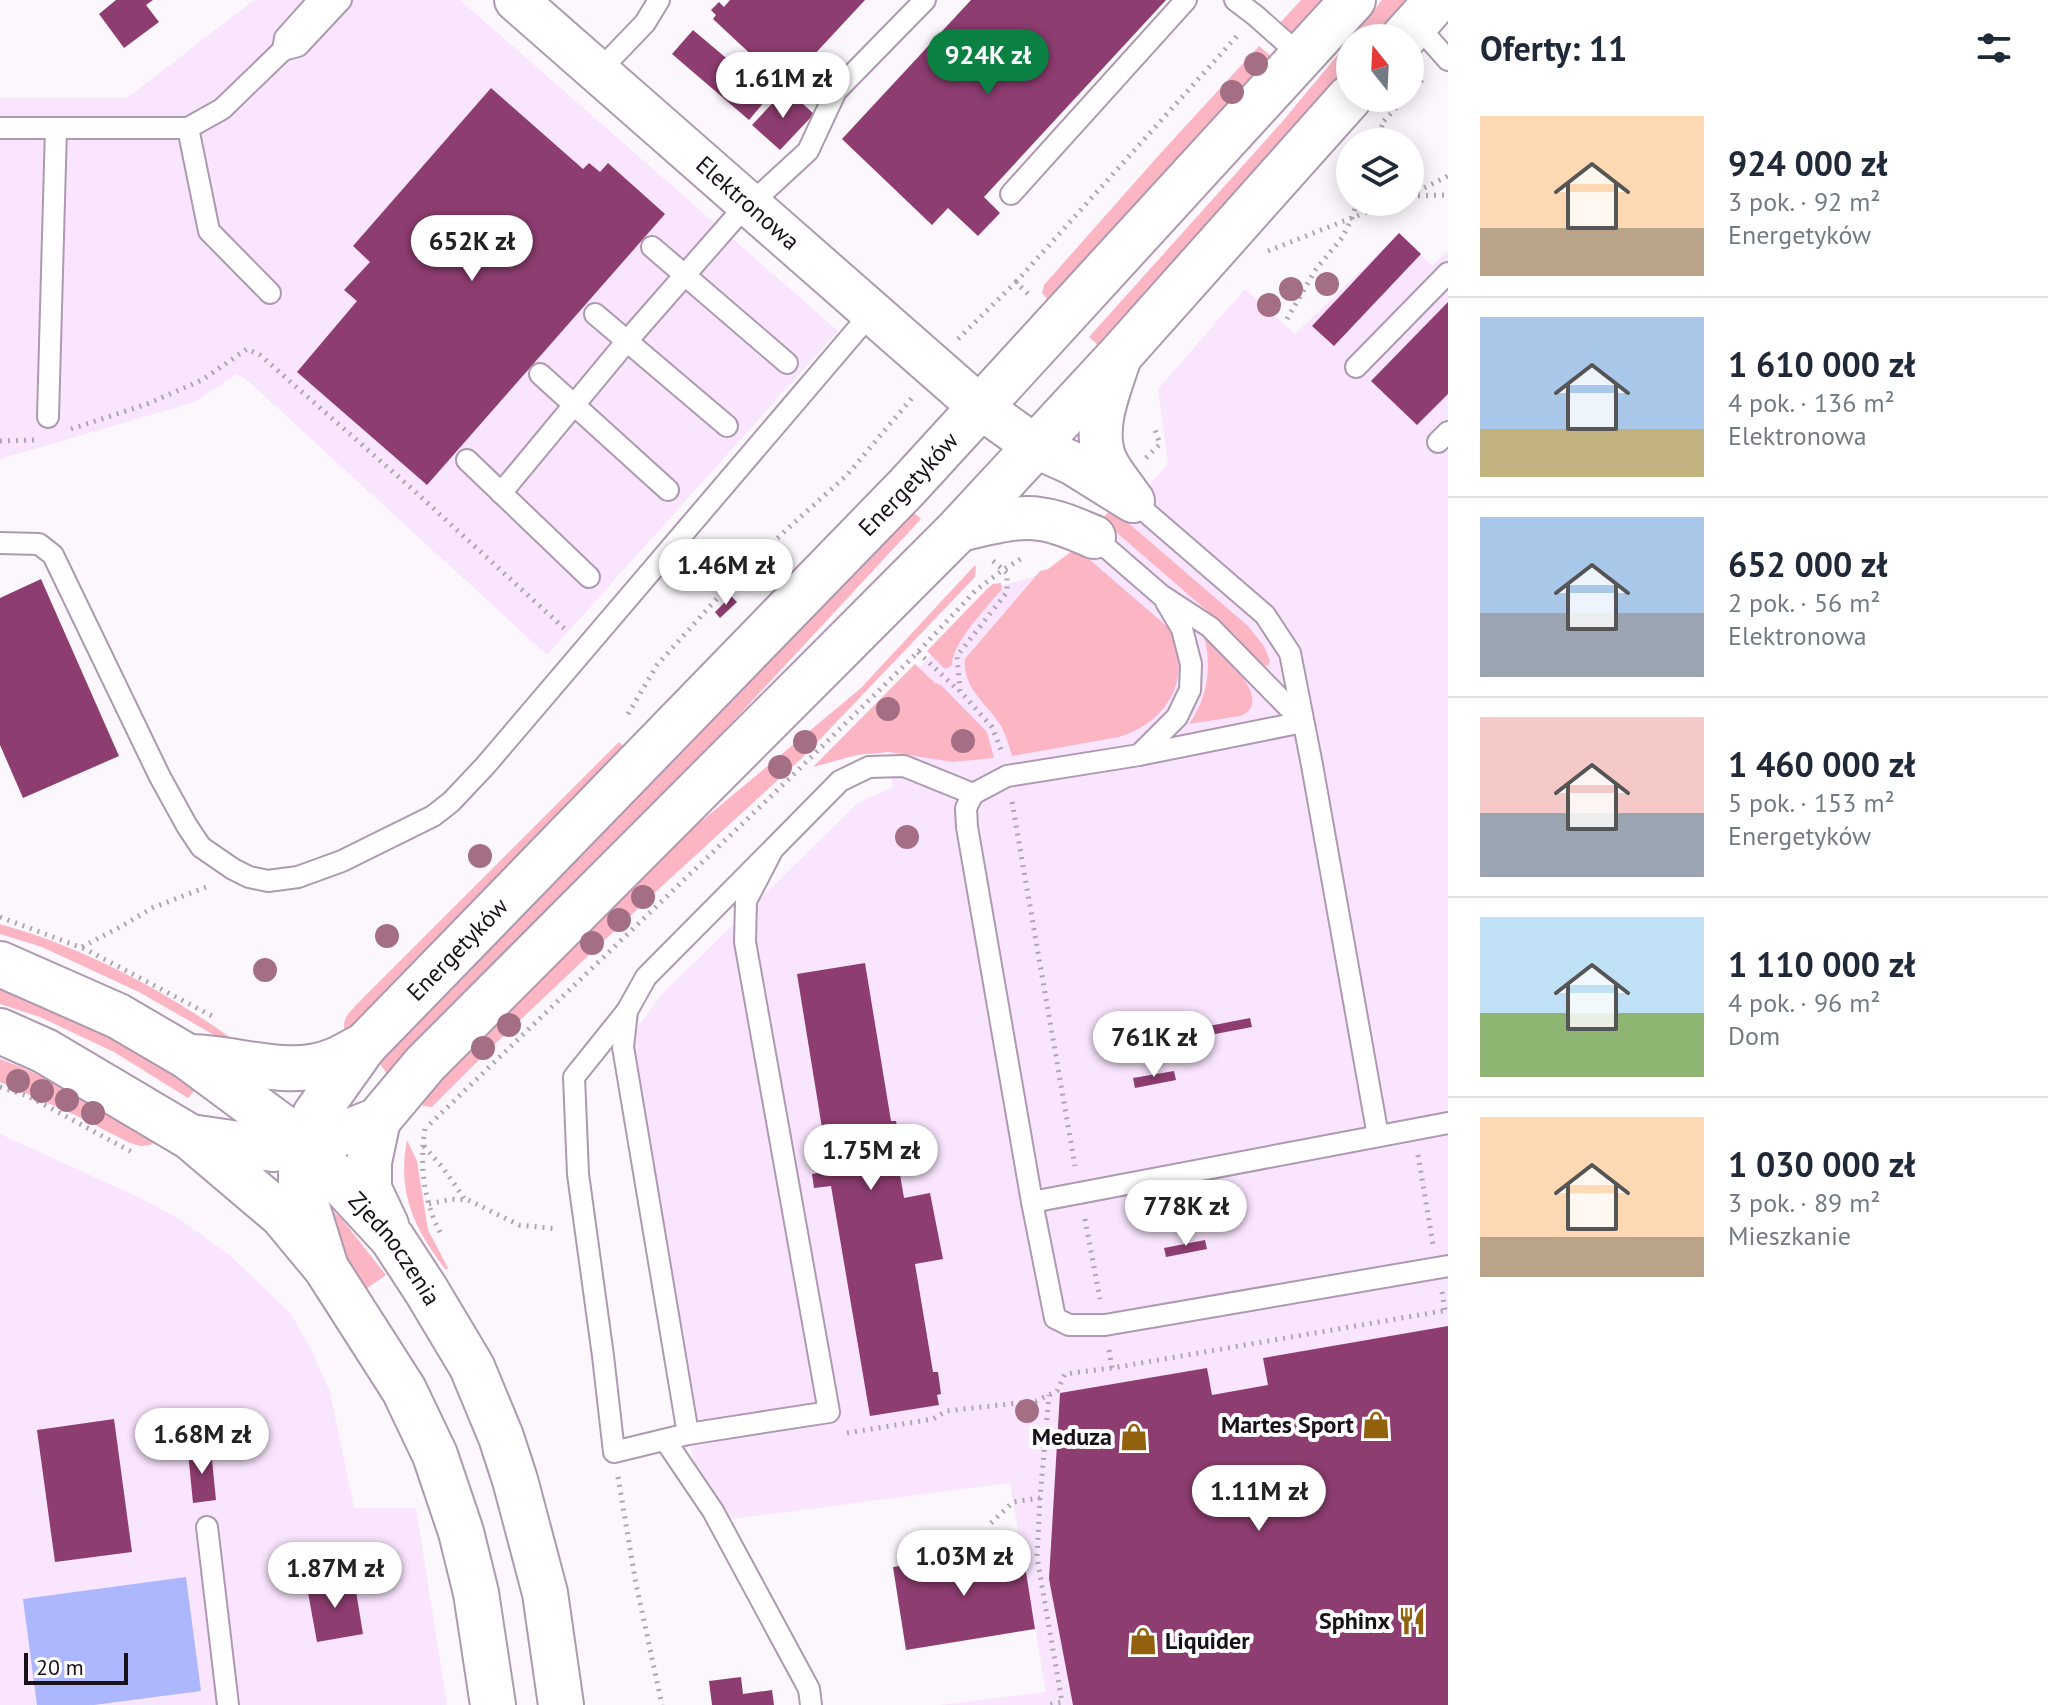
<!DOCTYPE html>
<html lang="pl">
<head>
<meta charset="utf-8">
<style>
  :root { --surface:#fff; --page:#f2f2f3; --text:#1f2937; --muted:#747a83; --line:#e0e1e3; --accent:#0b8043 }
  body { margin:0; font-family:"PT Sans",sans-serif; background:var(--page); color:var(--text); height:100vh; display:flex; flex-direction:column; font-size:30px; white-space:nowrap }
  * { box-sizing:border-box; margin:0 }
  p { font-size:26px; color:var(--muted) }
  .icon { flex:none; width:44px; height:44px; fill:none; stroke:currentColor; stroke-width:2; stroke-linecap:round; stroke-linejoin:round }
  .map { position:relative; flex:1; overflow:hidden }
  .sheet { display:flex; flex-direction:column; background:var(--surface); width:600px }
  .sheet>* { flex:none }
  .needle { width:52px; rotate:342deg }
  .tools { position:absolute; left:1336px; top:24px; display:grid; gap:16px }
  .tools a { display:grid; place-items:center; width:88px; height:88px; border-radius:50%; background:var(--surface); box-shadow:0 4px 20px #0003; font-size:40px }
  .scale { position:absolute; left:24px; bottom:20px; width:104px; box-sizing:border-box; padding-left:8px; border:4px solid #181119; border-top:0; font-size:22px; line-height:28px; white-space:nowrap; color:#181119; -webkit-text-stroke:6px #fff; paint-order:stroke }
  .price { position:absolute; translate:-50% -68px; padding:0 18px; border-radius:28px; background:#fff; color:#222; font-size:26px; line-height:52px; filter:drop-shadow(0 2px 4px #0008) }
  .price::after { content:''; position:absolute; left:50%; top:48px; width:24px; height:18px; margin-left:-12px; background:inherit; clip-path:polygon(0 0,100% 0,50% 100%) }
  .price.current { background:var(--accent); color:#fff }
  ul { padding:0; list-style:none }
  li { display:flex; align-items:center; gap:24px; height:200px; padding:0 32px }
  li+li { border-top:2px solid var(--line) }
  li span { display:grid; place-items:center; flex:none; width:224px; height:160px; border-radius:0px; color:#555 }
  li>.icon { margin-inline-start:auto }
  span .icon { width:96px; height:96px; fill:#fffc; stroke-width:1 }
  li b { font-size:34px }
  h2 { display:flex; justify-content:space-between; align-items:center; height:96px; padding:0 32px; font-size:34px }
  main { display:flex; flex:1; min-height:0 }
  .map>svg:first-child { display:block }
</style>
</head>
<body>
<main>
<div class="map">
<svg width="1448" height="1705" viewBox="0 0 1448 1705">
  <rect width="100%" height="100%" fill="#fbf7fc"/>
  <g fill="#fae5fe">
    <polygon points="254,0 460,0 838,331 547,655 249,382 237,374 195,402 0,459 0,98 127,98"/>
    <polygon points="1399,234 1432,266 1448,251 1448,1705 939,1705 1046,1692 1010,1483 708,1522 688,1434 623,1047 662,994 858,803 893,787 881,707 997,587 1080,564 1168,464 1158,389 1245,289 1295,334"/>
    <polygon points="0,1134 140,1198 181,1220 233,1258 291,1314 312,1351 330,1392 354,1508 416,1508 447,1705 0,1705"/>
  </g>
  <g fill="#fbb5c3">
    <polygon points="1301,0 1321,0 1291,33 1281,22"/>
    <polygon points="1382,0 1413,0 1378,38 1352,38"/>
    <polygon points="1350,40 1350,69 1100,347 1089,337 1282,122"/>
    <polygon points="1259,46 1271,56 1049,301 1042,293 1044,285 1159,155"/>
    <polygon points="1112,509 1248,626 1264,646 1270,661 1268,666 1261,665 1235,635 1101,519"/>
    <polygon points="911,510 921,519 594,871 390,1078 378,1061 545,893"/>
    <path d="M1076,548l93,80c25,48 0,94 -50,109l-107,19c-3,-10 -6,-21 -11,-30 -14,-23 -39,-38 -36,-67l75,-88 8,-2z"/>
    <polygon points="975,565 976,568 975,577 802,758 662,886 498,1041 432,1107 423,1106 422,1099 442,1076 668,849 861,688"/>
    <path d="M1001,583l1,6c-14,17 -51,55 -50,76l-7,4 -18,-18 60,-62 6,-5z"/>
    <path d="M1204,636c14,12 74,66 36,80l-51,8c19,-27 23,-57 15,-88z"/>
    <polygon points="915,664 935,683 941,685 987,732 994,758 953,762 889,752 857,755 813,767"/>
    <path d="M619,742l11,11 -284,281c-7,-15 6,-24 16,-35z"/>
    <path d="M0,924c82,23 162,65 231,114l-3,5 -89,-51 -97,-45 -42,-13z"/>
    <polygon points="0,989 103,1034 160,1065 196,1089 188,1098 114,1052 40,1017 0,1004"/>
    <path d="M0,1059c56,20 105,52 156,83l-6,3 -9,1 -11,-3 -55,-28 -75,-33z"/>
    <path d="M407,1140l10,21 11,69 20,38 -2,2c-32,-41 -49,-78 -39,-130z"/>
    <polygon points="333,1211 341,1218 386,1275 363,1291 342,1256 330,1213"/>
  </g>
  <polygon fill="#acb7fe" points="186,1577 201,1691 94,1705 37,1705 23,1599"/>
  <g fill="#8e3d70">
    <polygon points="116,0 153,0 146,5 159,22 124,48 99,14"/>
    <polygon points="730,0 865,0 785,86 713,19 716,15 711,10 719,2 724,7"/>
    <polygon points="971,0 1166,0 984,197 1000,213 978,236 948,208 932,225 842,139"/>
    <polygon points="693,30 770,95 749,120 672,54"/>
    <polygon points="491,88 583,169 589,163 600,172 608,163 665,214 427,485 297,372 357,301 344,290 370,262 353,246"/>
    <polygon points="792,94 814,114 780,150 752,125 780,95 786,101"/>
    <polygon points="1399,233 1421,254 1334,346 1312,326"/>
    <polygon points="1448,302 1448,394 1417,425 1371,381"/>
    <polygon points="41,579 119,756 23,798 0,745 0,598"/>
    <polygon points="731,596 737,602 720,618 715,612"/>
    <polygon points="865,963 891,1121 896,1121 901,1150 896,1151 904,1198 930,1193 943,1259 915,1264 933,1372 938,1372 941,1394 937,1395 939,1405 870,1416 831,1186 814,1188 812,1174 829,1171 797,974"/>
    <polygon points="1250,1018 1252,1027 1210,1035 1209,1026"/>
    <polygon points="1174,1071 1176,1080 1135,1088 1133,1078"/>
    <polygon points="1205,1240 1207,1249 1166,1257 1164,1248"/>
    <polygon points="1448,1326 1448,1705 1073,1705 1049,1579 1060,1393 1207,1368 1212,1395 1268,1385 1263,1358"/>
    <polygon points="114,1419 132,1552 55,1562 37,1430"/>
    <polygon points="211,1450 216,1500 193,1503 188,1452"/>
    <polygon points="1022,1547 1035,1629 906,1650 893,1567"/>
    <polygon points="354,1579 363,1634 317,1642 307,1587"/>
    <polygon points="741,1677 743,1694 772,1690 774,1705 712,1705 709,1681"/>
  </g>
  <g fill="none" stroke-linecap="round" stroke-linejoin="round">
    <defs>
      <g id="service">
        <polyline points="1235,0 1256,16 1302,57"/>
        <polyline points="1416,24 1448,60"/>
        <polyline points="283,50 298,46 341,0"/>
        <polyline points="598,72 645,23 659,0"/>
        <polyline points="0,128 188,128 222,109 283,50 285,38 319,0"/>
        <polyline points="188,128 209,231 270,293"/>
        <polyline points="1011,194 1186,0"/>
        <polyline points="652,247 787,363"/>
        <polyline points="595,314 727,426"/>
        <polyline points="1356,367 1448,273"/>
        <polyline points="540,374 668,490"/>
        <polyline points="48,417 56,128"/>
        <polyline points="1438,442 1448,432"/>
        <polyline points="467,460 589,577"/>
        <polyline points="501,493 627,341 733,220 808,151 836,91 925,0"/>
        <polyline points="1133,501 1265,615 1290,653 1312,765 1378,1136"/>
        <polyline points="1094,537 1161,595 1210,627 1303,722"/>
        <polyline points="0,543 39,544 53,555 160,777 187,826 201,847 233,869 249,877 268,881 298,877 342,861 433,816 451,802 485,766 872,312"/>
        <polyline points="1139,755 1177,717 1190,690 1191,664 1182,629 1166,602"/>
        <polyline points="973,794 966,808 967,827 1032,1202 1055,1318 1069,1325 1105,1325 1448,1266"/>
        <polyline points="773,849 646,977 627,1011 623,1047 688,1434 829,1412 745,942 746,901 773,849 840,781 869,767 904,766 973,794 1007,776 1139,755 1303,722"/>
        <polyline points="627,1011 574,1077 578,1174 603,1356 614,1452 688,1434"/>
        <polyline points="1032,1202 1448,1123"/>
        <polyline points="665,1440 713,1511 809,1689 811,1705"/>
        <polyline points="207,1527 228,1705"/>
      </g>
      <g id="minor">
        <path id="s1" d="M516,0l464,407 56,40 36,16 61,38"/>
        <path d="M1121,354c-10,32 -29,72 -16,105 5,13 17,26 25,38"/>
        <path d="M958,530c26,-5 55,-15 82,-11 18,2 37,11 54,18"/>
      </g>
      <g id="secondary">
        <polyline points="1403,38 1437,0"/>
        <path id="s2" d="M0,964l118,52 70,41 117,87 87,94 34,52 46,77 29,70 14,43 30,113 16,112"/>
        <polyline points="0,1031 45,1051 190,1137 282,1215 326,1268 404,1390 435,1455 461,1532 476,1593 493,1705"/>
        <path d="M192,1057c47,1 98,23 144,3 10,-4 18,-10 28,-14"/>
        <polyline points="378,1120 369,1162 369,1189 386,1225"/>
        <polyline points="190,1137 273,1149 305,1144 353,1130 378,1120 425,1064 958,530 1121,354 1350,97"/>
        <path id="s3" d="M326,1268l-25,-81v-28l14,-44 49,-69 544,-560 445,-486"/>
      </g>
    </defs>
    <use href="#service" stroke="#ad99b0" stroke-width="24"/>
    <use href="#minor" stroke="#ad99b0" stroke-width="46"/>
    <use href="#secondary" stroke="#ad99b0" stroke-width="48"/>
    <g stroke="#aca7ad" stroke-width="5" stroke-dasharray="2 6" stroke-linecap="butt">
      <polyline points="1410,93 1426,76"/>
      <polyline points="1384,121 1405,98"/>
      <polyline points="1376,142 1383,123"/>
      <polyline points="1410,195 1448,176"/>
      <polyline points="1410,196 1448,195"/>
      <polyline points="1268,251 1392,202"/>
      <polyline points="1016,282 1237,36"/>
      <polyline points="1287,319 1316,269 1342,238 1352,218 1357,202"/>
      <polyline points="958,339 1016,282 1030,296"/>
      <polyline points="71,429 147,404 202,380 247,349 260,355 410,487 567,631"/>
      <polyline points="0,441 35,440"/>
      <polyline points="1146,458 1160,444 1155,430"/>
      <polyline points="993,561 1007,573 1007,592 957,656 960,691 992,727 1001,750"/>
      <polyline points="918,652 959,691"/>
      <polyline points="628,714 657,665 730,584 785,531 847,475 912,398"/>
      <polyline points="1012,802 1075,1166"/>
      <polyline points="0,917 85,949 214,1017"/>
      <polyline points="82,947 120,927 152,908 209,886"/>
      <polyline points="0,1087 28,1096 132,1152"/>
      <polyline points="430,1124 792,776 918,652 975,591 1004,569 1024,557"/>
      <path d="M425,1129c-6,36 -1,75 17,107"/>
      <polyline points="424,1146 443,1168 464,1198"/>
      <polyline points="1418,1155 1433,1244"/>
      <polyline points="429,1204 452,1199 468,1200 519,1225 558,1229"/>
      <polyline points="1085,1219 1100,1299"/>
      <polyline points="1442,1292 1445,1310"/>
      <polyline points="1109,1350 1112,1368"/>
      <polyline points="847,1433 933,1419 946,1411 1036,1401 1057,1391 1065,1374 1112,1368 1448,1310"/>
      <polyline points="618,1477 636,1584 662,1705"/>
      <polyline points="1040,1498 1037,1557 1062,1702 1047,1705"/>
      <polyline points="991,1523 1013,1502 1040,1498 1049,1395"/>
    </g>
    <use href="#service" stroke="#fff" stroke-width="20"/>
    <use href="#minor" stroke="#fff" stroke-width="42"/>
    <use href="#secondary" stroke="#fff" stroke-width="44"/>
  </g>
  <g fill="#a46f85">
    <circle cx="1256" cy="64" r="12"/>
    <circle cx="1232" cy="92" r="12"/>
    <circle cx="1327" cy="284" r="12"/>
    <circle cx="1291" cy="289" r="12"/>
    <circle cx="1269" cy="305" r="12"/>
    <circle cx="682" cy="572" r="12"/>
    <circle cx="888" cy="709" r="12"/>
    <circle cx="963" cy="741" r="12"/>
    <circle cx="805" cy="742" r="12"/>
    <circle cx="780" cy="767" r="12"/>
    <circle cx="907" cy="837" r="12"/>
    <circle cx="480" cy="856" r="12"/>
    <circle cx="643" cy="897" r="12"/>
    <circle cx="619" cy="920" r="12"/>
    <circle cx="387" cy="936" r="12"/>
    <circle cx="592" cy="943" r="12"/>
    <circle cx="265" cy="970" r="12"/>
    <circle cx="509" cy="1025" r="12"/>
    <circle cx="483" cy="1048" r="12"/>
    <circle cx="18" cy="1081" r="12"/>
    <circle cx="42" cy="1091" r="12"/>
    <circle cx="67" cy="1100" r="12"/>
    <circle cx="93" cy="1113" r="12"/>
    <circle cx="1027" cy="1411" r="12"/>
  </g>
  <defs>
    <symbol id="shop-bare" viewBox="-9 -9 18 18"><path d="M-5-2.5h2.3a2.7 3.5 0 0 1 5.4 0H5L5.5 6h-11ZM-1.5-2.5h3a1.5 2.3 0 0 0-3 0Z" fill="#91610e" stroke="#fff" stroke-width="2.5" paint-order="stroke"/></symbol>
    <symbol id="restaurant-bare" viewBox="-9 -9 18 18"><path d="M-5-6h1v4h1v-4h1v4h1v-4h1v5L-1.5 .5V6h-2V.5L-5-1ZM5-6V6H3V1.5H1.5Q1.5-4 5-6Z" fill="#91610e" stroke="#fff" stroke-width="2.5" paint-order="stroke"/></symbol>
  </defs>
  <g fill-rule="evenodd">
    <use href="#shop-bare" x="1356" y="1405" width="40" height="40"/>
    <use href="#shop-bare" x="1114" y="1417" width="40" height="40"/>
    <use href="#restaurant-bare" x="1392" y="1601" width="40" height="40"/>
    <use href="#shop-bare" x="1123" y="1621" width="40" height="40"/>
  </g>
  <g text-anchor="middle" stroke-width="8" stroke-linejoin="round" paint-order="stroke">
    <g font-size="24" fill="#181119" stroke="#fff">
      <text dy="8" stroke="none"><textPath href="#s1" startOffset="308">Elektronowa</textPath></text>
      <text dy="8" stroke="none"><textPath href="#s3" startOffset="1026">Energetyków</textPath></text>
      <text dy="8" stroke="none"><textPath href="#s3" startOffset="378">Energetyków</textPath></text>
      <text dy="8" stroke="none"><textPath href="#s2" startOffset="494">Zjednoczenia</textPath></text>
    </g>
    <g font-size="24" font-weight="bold" fill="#181119" stroke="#fff" text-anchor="end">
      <text x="1354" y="1433">Martes Sport</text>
      <text x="1112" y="1445">Meduza</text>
      <text x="1390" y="1629">Sphinx</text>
      <text x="1165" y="1649" text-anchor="start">Liquider</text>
    </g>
  </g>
</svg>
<div class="tools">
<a><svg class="needle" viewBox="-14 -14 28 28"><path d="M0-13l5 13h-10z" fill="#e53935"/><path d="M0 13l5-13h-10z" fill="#747a83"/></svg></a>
<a><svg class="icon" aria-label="layers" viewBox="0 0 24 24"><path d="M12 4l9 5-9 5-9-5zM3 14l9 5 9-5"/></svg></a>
</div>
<div class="scale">20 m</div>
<b class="price current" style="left:988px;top:97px">924K zł</b>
<b class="price" style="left:783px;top:120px">1.61M zł</b>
<b class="price" style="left:472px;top:283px">652K zł</b>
<b class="price" style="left:726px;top:607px">1.46M zł</b>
<b class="price" style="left:1154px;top:1079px">761K zł</b>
<b class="price" style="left:871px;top:1192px">1.75M zł</b>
<b class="price" style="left:1186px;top:1248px">778K zł</b>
<b class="price" style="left:202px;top:1476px">1.68M zł</b>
<b class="price" style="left:1259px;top:1533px">1.11M zł</b>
<b class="price" style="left:964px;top:1598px">1.03M zł</b>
<b class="price" style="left:335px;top:1610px">1.87M zł</b>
</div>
<section class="sheet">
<h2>Oferty: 11<svg class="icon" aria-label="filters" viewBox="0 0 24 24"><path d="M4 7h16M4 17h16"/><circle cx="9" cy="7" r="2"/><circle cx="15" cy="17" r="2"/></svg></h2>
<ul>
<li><span style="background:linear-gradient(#ffd9b3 70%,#b9a48a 0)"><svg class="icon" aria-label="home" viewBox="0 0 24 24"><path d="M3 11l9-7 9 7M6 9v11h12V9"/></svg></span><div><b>924 000 zł</b><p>3 pok. · 92 m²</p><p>Energetyków</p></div></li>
<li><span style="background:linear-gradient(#a9c7e8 70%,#c2b280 0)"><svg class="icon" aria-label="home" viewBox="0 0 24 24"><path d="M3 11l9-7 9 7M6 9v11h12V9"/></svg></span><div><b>1 610 000 zł</b><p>4 pok. · 136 m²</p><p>Elektronowa</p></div></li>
<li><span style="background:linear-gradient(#a9c7e8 60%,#9aa5b1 0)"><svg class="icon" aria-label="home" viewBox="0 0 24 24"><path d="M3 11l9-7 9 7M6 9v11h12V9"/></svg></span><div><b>652 000 zł</b><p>2 pok. · 56 m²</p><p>Elektronowa</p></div></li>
<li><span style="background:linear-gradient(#f6c9c9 60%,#9aa5b1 0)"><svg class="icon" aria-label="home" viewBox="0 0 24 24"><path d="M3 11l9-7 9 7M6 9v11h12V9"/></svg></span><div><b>1 460 000 zł</b><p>5 pok. · 153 m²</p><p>Energetyków</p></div></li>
<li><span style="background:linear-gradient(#bfe0f5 60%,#8fb573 0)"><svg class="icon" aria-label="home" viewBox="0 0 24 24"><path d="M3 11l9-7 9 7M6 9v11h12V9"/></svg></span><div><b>1 110 000 zł</b><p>4 pok. · 96 m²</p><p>Dom</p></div></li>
<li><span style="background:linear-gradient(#ffd9b3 75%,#b9a48a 0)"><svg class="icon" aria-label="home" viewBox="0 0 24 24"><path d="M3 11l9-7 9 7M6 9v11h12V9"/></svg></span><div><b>1 030 000 zł</b><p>3 pok. · 89 m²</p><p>Mieszkanie</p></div></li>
</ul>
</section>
</main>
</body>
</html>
